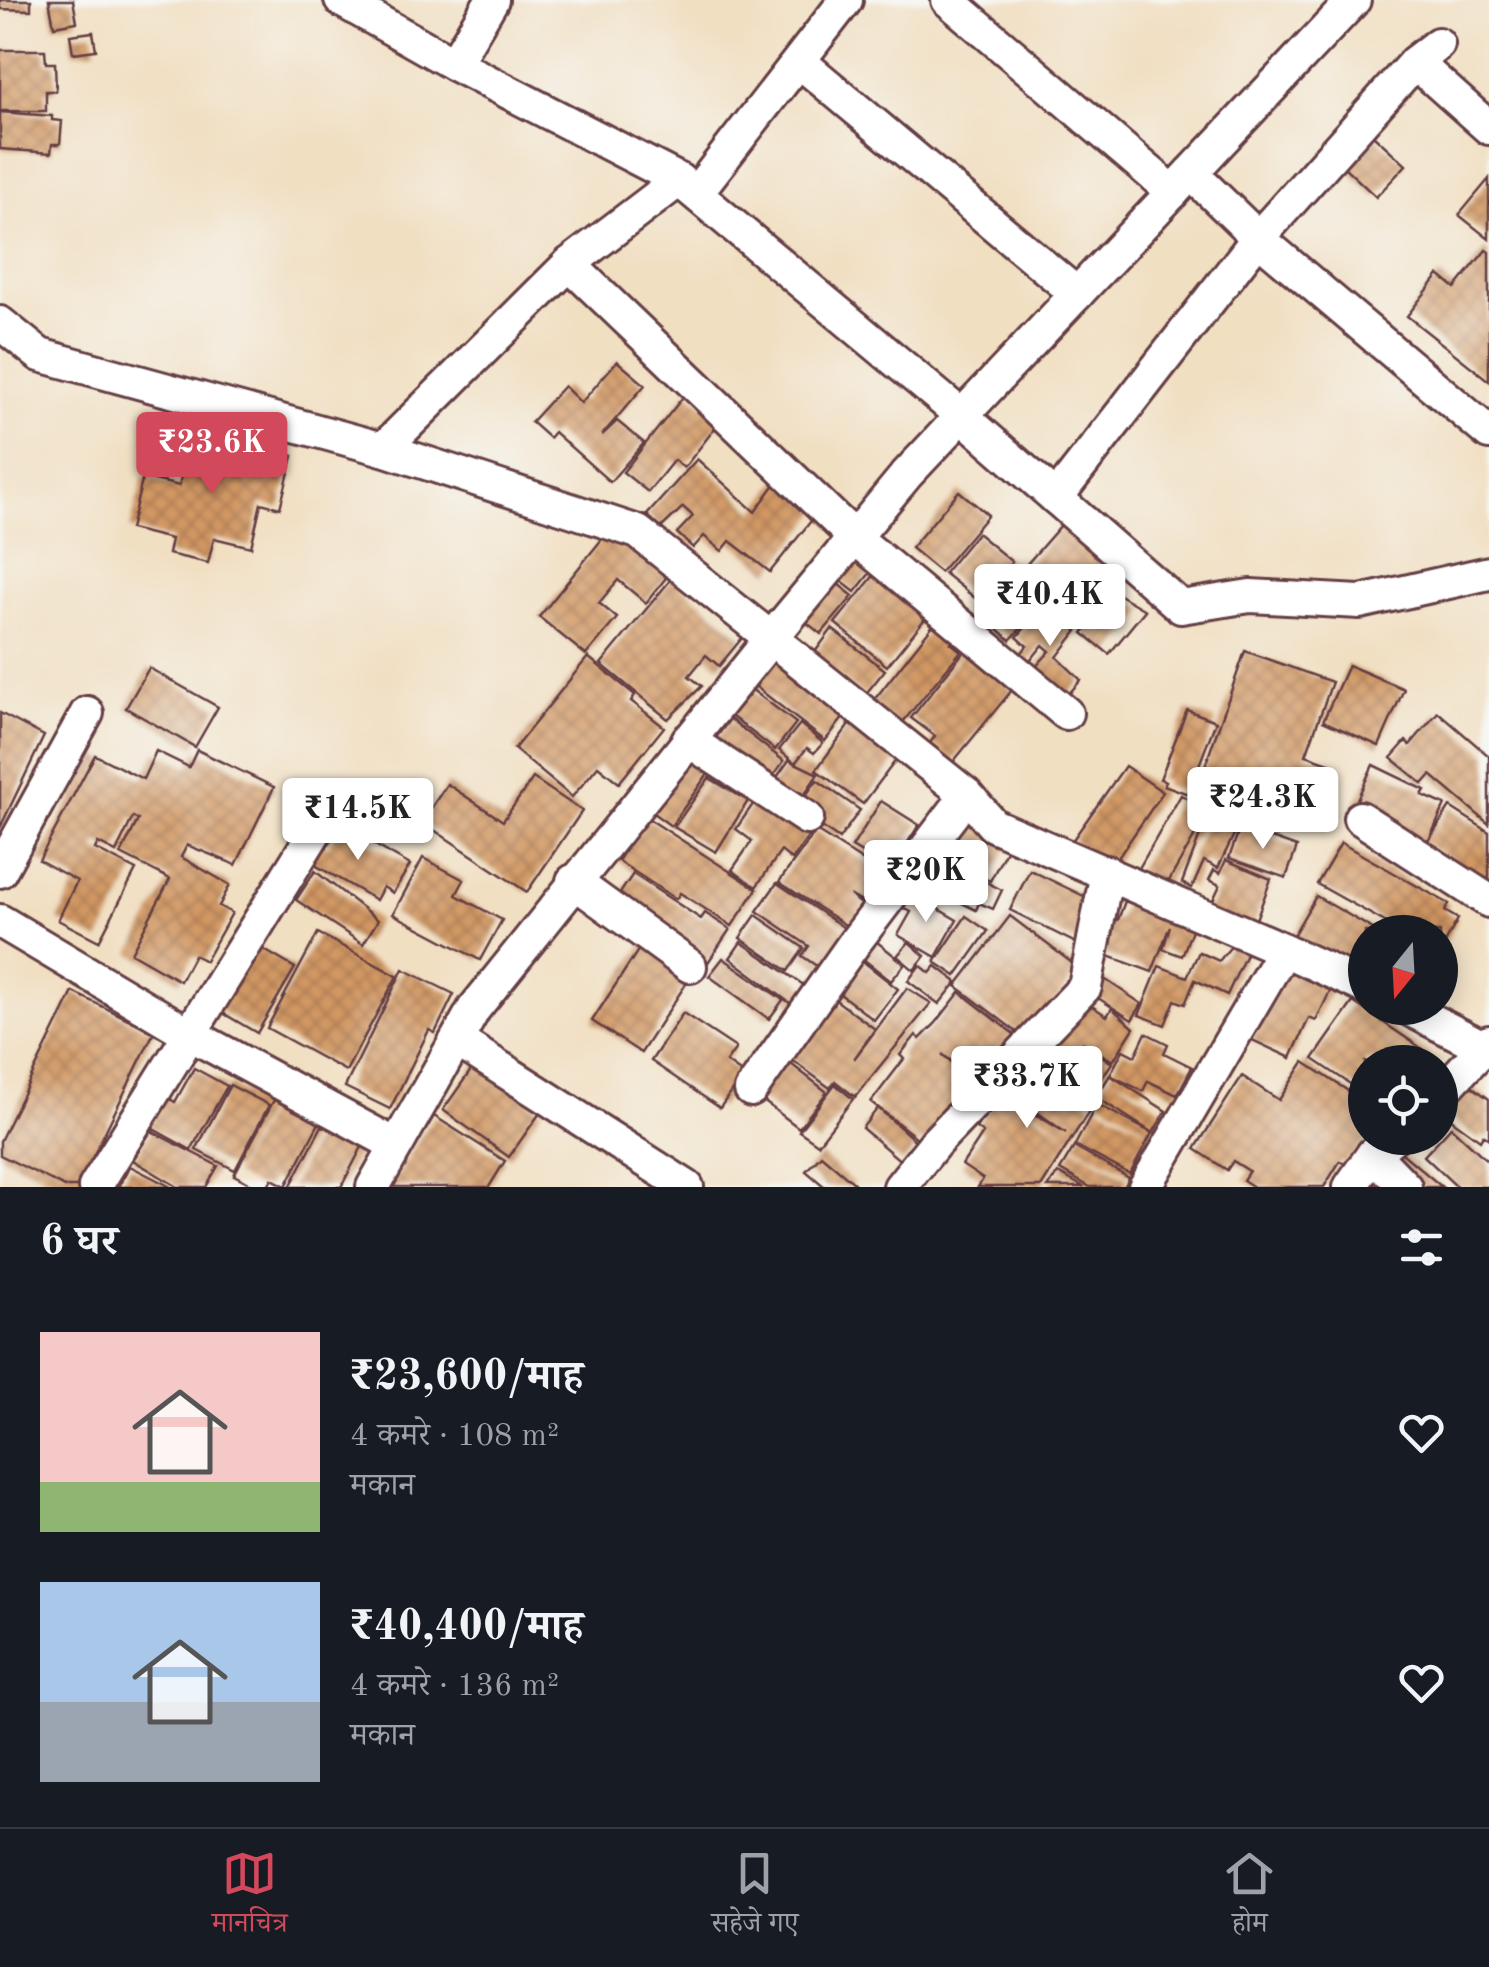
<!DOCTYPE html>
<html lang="hi">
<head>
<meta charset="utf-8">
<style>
  :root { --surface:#171b24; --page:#20242c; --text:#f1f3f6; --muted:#9ea1a6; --line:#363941; --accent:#d1495b }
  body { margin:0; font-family:"Old Standard TT","Noto Serif Devanagari",serif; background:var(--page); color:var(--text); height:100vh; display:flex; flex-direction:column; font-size:38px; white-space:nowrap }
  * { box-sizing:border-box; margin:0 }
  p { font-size:32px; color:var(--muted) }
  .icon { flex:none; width:55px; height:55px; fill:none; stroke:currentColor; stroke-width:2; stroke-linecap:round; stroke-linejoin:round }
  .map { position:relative; height:1187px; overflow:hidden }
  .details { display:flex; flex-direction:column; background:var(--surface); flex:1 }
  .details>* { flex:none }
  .needle { width:65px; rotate:198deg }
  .fabs { position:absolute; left:1348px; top:915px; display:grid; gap:20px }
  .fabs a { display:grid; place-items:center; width:110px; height:110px; border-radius:50%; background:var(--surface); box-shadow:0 5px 25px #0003; font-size:50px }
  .price { position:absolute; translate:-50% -85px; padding:0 22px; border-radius:10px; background:#fff; color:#222; font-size:32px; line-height:65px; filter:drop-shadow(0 2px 5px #0008) }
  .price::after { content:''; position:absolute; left:50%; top:60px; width:30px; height:22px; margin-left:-15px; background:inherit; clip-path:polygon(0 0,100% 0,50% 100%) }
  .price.selected { background:var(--accent); color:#fff }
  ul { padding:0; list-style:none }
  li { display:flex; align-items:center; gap:30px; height:250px; padding:0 40px }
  li span { display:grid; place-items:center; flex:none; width:280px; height:200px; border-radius:0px; color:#555 }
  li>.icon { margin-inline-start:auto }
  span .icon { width:120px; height:120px; fill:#fffc; stroke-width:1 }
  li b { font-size:42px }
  h2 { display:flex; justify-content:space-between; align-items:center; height:120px; padding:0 40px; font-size:42px }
  .tab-bar { display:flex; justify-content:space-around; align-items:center; height:140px; border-top:2px solid var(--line); background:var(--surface); font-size:28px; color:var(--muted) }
  .tab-bar a { display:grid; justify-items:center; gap:5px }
  .tab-bar .selected { color:var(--accent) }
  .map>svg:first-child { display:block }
</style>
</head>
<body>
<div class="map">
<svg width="1489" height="1187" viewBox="0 0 1489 1187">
  <defs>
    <pattern id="building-cross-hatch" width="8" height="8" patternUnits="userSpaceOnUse" patternTransform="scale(2.5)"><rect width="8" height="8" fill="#d19864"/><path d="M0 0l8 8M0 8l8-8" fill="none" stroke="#ac7b53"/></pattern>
  </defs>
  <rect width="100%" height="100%" fill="#f6f6f2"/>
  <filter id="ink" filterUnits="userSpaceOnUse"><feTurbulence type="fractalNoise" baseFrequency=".01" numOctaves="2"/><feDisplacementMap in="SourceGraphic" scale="20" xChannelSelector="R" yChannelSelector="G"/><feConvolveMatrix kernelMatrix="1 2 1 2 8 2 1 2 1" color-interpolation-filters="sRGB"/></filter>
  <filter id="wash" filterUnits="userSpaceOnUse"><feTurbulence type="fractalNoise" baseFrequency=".0048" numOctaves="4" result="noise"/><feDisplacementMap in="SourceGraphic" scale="40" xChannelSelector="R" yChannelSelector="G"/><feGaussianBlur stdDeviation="2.25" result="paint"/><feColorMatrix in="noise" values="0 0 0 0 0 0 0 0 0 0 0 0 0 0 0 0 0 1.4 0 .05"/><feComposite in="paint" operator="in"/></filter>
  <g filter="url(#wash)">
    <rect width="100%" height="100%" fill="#f1dfc2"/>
    <g id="blocks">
      <g fill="url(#building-cross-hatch)">
        <polygon points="0,0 31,0 31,10 0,9"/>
        <polygon points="49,0 73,0 77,22 54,26"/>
        <polygon points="93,32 96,50 73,53 70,35"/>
        <polygon points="0,50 45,50 46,63 55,63 56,91 46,91 46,111 0,111"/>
        <polygon points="0,112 52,116 52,120 62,121 60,144 52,144 51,153 0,149"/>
        <polygon points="1373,135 1406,165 1376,197 1343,166"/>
        <polygon points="1489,179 1489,239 1459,215"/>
        <polygon points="1486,250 1489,252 1489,381 1407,316 1439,275 1455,288"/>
        <polygon points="617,361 645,385 602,435 617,421 644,443 610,482 554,432 549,438 531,422 564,386 581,403"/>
        <polygon points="687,392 722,419 684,468 674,460 648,492 623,472"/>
        <polygon points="192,432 293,456 280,508 261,503 251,547 214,538 208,563 168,554 171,539 130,529 143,477 179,486"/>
        <polygon points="697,459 755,512 778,480 819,511 770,572 730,541 722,551 704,536 693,548 677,533 693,516 683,507 661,528 647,515"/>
        <polygon points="959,491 988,515 940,572 911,548"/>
        <polygon points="1069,516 1111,551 1077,591 1064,580 1055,589 1027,564"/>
        <polygon points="611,528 669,574 646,603 618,580 599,603 617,618 586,655 539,617"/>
        <polygon points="977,533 1012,562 980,602 944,573"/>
        <polygon points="855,544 878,563 855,592 832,574"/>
        <polygon points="1015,567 1049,598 1010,640 998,629 1006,620 985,601"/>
        <polygon points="876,573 928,615 887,666 835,623"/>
        <polygon points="828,576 853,596 821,634 796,614"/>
        <polygon points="672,578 743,637 719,666 706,655 689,676 702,686 668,719 601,664"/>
        <polygon points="1116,593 1145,610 1109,654 1083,633"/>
        <polygon points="1045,604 1077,631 1057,657 1081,680 1065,698 1033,670 1050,651 1043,645 1026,666 1017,659 1027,646 1017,637"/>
        <polygon points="941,615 961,631 951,643 961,651 898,728 870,705"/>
        <polygon points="832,629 885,670 864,696 812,656"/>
        <polygon points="969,645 993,662 987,670 1012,690 953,762 930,743 935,736 911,718"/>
        <polygon points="1245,651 1332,682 1306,755 1332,764 1310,827 1283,818 1277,836 1237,822 1243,805 1197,789"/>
        <polygon points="772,655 847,713 825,741 750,682"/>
        <polygon points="588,657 635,695 631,701 664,727 619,783 598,766 572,797 514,749"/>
        <polygon points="1348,665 1404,689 1379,746 1323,721"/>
        <polygon points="149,668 218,707 195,747 126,708"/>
        <polygon points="747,686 796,723 775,750 727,713"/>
        <polygon points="1187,710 1216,721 1188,794 1164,785 1166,781 1160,779"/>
        <polygon points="1438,712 1489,756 1489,824 1431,775 1423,784 1391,758 1406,741 1410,745"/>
        <polygon points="0,713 44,736 0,828"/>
        <polygon points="730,719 784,761 764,788 709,747"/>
        <polygon points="852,721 899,756 863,804 816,770"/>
        <polygon points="800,724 823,743 814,753 807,748 795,763 779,750"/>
        <polygon points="685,744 714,765 671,826 642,805"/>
        <polygon points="197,750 274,787 236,865 187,845 181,857 230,885 219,906 232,913 205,961 194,955 180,981 131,953 170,879 121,854 138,820 133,817 116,852 98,843 95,849 136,870 99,941 58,920 77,881 39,860 95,755 143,779 156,751 189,767"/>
        <polygon points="789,760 818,774 795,808 768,790"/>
        <polygon points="1373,765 1425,790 1422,795 1445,805 1429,840 1450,807 1489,832 1489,882 1408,834 1410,830 1405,832 1353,808"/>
        <polygon points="1125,766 1163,792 1111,868 1072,841"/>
        <polygon points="533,778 582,811 527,892 422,822 447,784 503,821"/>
        <polygon points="709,778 748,801 716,852 674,827"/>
        <polygon points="817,780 860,810 839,839 796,809"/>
        <polygon points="762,791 815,827 792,860 781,851 756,887 732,870 752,841 736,829"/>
        <polygon points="1181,795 1209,811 1162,893 1134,877"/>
        <polygon points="881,801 919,825 890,870 852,847"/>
        <polygon points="1208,814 1237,828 1218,868 1204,861 1192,888 1182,883"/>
        <polygon points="958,816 1010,843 990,881 938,853"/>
        <polygon points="646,817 757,889 732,926 680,893 676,899 618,861"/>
        <polygon points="340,825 410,865 393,893 383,887 376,900 303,858 314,839 327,847"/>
        <polygon points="1240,827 1297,847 1286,878 1229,858"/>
        <polygon points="816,831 894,880 867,905 850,895 864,906 850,928 779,882"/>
        <polygon points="1341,843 1449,904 1445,911 1458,919 1440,952 1440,932 1403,932 1317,884"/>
        <polygon points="423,858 464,880 456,895 502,920 480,960 393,914"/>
        <polygon points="1226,860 1271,879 1251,933 1207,913 1220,885 1209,880 1214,870 1220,873"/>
        <polygon points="943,861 1002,890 993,909 979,903 976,910 930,887"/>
        <polygon points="1030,870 1096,902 1076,943 1010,910"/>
        <polygon points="315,871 378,920 363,944 296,900"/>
        <polygon points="633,874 701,919 705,913 730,929 705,967 612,905"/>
        <polygon points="777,883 849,931 824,971 802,956 809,946 757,911"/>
        <polygon points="909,892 957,920 936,957 898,935 911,912 901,906"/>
        <polygon points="1316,896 1378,932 1365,932 1365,983 1291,939"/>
        <polygon points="1125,901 1193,927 1182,956 1163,949 1170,926 1152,972 1103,954 1110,918 1118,920"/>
        <polygon points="756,915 804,948 788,971 740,938"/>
        <polygon points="966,916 988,931 956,976 935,962"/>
        <polygon points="1010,916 1080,969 1026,1039 956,986"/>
        <polygon points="318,933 397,976 346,1071 267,1028"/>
        <polygon points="872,938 905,964 891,981 858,955"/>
        <polygon points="644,941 693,973 641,1053 592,1021"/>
        <polygon points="741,942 808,988 795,1007 730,958"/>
        <polygon points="909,942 925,956 914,970 897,956"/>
        <polygon points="254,944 295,968 257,1033 216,1009"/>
        <polygon points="1233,944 1248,950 1227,995 1195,980 1185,1004 1175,1000 1165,1025 1139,1015 1159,966 1187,977 1199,952 1219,961"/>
        <polygon points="855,955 898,989 874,1020 831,987"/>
        <polygon points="723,958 783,1000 769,1019 709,976"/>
        <polygon points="920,965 930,973 936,966 957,982 939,1004 908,981"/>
        <polygon points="1285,966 1332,987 1316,1021 1309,1018 1291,1058 1252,1040"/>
        <polygon points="403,969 454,994 435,1033 429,1030 390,1109 345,1087"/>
        <polygon points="1106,980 1142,1004 1132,1020 1095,996"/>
        <polygon points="907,988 931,1003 855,1097 835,1081 830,1088 784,1054 829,995 875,1029 854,1059"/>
        <polygon points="73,992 154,1032 78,1187 65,1187 0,1155 0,1141"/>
        <polygon points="960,992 1019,1038 984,1083 971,1072 979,1057 966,1073 942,1054 970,1079 953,1100 961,1106 927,1146 871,1102 904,1059 900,1055 916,1035 920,1039 936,1023"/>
        <polygon points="1081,999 1107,1016 1112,1008 1134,1028 1113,1061 1082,1042 1112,1063 1088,1098 1040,1064"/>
        <polygon points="1353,1002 1442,1062 1365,1062 1365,1094 1313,1059"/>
        <polygon points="683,1013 736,1048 726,1062 743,1074 720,1108 651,1061"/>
        <polygon points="1146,1033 1168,1044 1164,1053 1192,1067 1177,1095 1148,1081 1143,1091 1110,1075 1123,1050 1135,1056"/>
        <polygon points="782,1057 827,1092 799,1128 754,1094"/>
        <polygon points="1030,1060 1093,1105 1041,1187 978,1187 983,1179 962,1165 983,1133 976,1128 999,1092 1066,1133 1008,1091"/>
        <polygon points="1304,1062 1365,1102 1365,1138 1369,1138 1350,1168 1340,1161 1324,1187 1254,1187 1243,1180 1249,1171 1233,1161 1227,1170 1195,1149 1242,1076 1279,1100"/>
        <polygon points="476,1063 542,1110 509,1157 443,1110"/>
        <polygon points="194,1068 227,1086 191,1150 148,1126 165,1096 175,1102"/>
        <polygon points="1110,1075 1166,1111 1153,1133 1096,1097"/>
        <polygon points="835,1084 853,1099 818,1144 799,1131"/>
        <polygon points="230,1085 269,1105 235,1170 196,1150"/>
        <polygon points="1470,1085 1489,1099 1489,1139 1483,1135 1480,1140 1447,1116"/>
        <polygon points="274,1100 319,1123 286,1186 272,1179 267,1187 257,1187 234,1175"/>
        <polygon points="1097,1104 1152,1133 1130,1174 1075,1145"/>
        <polygon points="878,1108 919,1144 903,1163 862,1128"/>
        <polygon points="434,1116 505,1161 489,1187 389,1187"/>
        <polygon points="324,1122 364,1143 341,1187 290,1187"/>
        <polygon points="1451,1127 1489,1162 1489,1187 1457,1187 1424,1156"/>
        <polygon points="151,1131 218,1166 206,1187 178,1187 133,1160"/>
        <polygon points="1074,1147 1129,1178 1124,1187 1090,1187 1060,1170"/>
        <polygon points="1396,1148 1442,1187 1377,1187 1369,1181"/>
        <polygon points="821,1155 854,1183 850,1187 825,1187 806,1171"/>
        <polygon points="130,1166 171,1187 119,1187"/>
        <polygon points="1058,1173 1084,1187 1048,1187"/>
      </g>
    </g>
  </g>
  <g filter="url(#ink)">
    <use href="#blocks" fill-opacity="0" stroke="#633c42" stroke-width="2.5"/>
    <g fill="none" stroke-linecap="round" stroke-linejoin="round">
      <defs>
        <g id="minor">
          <polyline points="341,0 454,64 679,180 962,416 1181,607 1250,596 1360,602 1489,573"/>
          <polyline points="948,0 1173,192"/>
          <polyline points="799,61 1077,294"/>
          <polyline points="1415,62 1489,128"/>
          <polyline points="454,64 492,0"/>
          <polyline points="1191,173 1258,238 1489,433"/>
          <polyline points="679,180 569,264 855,538 1066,713"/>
          <polyline points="696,193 846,0"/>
          <polyline points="0,323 40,355 383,449 638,532 967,795 993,825 1284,950 1145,1187"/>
          <polyline points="383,449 569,264"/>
          <polyline points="1056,498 1258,238 1415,62 1438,44"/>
          <polyline points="688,740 807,818"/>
          <polyline points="1360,818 1489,901"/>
          <polyline points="0,871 87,713"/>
          <polyline points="573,881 690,966"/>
          <polyline points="0,921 188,1033 394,1144"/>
          <polyline points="1284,950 1365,987"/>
          <polyline points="1407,1008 1489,1050"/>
          <polyline points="458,1041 687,1187"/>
          <polyline points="751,1090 855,942 967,795"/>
          <polyline points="1440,1094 1489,1042"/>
          <polyline points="1373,1154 1405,1187"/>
          <polyline points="95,1187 329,809"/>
          <polyline points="373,1187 474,1009 769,641 907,474 1354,0"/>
          <polyline points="900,1187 936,1142 1085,987 1107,872"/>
          <polyline points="1350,1187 1373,1154 1392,1138"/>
        </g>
      </defs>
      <use href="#minor" stroke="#633c42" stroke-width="38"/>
      <use href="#minor" stroke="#fff" stroke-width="32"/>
    </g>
  </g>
</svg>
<div class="fabs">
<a><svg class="needle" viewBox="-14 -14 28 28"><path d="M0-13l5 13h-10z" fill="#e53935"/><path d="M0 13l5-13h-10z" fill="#9ea1a6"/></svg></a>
<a><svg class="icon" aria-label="locate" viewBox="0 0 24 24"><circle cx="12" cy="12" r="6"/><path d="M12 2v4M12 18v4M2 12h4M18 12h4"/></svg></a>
</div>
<b class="price selected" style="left:212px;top:497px">₹23.6K</b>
<b class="price" style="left:1050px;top:649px">₹40.4K</b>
<b class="price" style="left:1263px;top:852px">₹24.3K</b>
<b class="price" style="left:358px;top:863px">₹14.5K</b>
<b class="price" style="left:926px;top:925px">₹20K</b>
<b class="price" style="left:1027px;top:1131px">₹33.7K</b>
</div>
<section class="details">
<h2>6 घर<svg class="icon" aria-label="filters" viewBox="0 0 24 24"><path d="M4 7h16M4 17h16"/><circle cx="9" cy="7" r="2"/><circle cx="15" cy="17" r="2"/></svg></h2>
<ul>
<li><span style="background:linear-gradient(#f6c9c9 75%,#8fb573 0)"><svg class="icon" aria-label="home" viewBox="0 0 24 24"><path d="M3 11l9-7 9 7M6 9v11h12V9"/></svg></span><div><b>₹23,600/माह</b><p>4 कमरे · 108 m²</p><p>मकान</p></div><svg class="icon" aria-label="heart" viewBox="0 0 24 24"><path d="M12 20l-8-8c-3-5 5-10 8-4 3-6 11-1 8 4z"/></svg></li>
<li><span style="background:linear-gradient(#a9c7e8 60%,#9aa5b1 0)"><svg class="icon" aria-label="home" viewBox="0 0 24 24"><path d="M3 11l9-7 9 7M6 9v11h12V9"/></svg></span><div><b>₹40,400/माह</b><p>4 कमरे · 136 m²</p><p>मकान</p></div><svg class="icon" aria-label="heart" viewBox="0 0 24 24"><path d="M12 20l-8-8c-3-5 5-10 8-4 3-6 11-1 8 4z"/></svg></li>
</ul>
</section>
<nav class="tab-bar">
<a class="selected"><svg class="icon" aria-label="map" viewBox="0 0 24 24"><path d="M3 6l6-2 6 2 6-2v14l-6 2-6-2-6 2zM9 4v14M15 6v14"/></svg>मानचित्र</a>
<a><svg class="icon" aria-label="saved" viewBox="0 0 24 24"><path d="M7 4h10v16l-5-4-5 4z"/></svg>सहेजे गए</a>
<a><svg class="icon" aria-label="home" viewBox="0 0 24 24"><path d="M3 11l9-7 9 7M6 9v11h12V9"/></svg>होम</a>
</nav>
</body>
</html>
